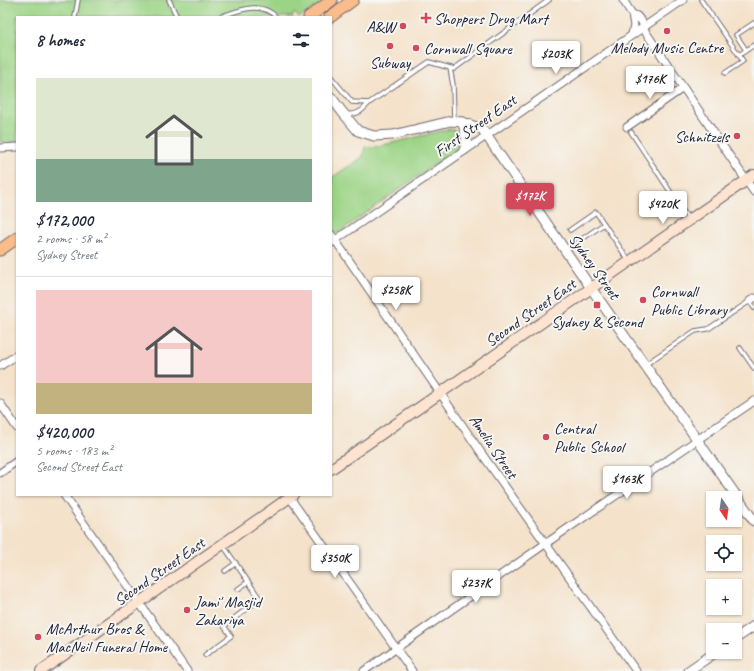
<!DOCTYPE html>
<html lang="en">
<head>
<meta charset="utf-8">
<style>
  :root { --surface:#fff; --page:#f2f2f3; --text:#1f2937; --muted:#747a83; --line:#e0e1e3; --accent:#d1495b }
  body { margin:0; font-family:Caveat,sans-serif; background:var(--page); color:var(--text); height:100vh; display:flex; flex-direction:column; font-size:15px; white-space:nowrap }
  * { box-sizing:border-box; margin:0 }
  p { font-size:13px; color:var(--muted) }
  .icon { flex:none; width:22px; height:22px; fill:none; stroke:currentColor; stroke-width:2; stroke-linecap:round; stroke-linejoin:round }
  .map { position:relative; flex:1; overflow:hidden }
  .panel { position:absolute; left:16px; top:16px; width:316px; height:480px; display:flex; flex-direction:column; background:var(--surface); border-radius:0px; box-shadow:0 1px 3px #0004 }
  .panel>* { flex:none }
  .needle { width:26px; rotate:167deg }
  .controls { position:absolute; left:706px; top:491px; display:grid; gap:8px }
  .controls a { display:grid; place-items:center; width:36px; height:36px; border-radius:0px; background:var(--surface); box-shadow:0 1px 3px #0004; font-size:20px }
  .price { position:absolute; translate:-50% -34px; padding:0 9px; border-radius:4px; background:#fff; color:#222; font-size:13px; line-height:26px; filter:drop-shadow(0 1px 2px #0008) }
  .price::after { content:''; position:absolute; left:50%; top:24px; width:12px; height:9px; margin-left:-6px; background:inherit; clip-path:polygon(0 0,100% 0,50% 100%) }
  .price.selected { background:var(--accent); color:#fff }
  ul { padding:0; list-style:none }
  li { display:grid; align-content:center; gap:8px; height:212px; padding:0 20px }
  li+li { border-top:1px solid var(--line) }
  li span { display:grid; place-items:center; height:124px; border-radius:0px; color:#555 }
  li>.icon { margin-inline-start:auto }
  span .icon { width:72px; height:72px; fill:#fffc; stroke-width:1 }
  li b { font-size:17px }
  h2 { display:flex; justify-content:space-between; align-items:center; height:48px; padding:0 20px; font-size:17px }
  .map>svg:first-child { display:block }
</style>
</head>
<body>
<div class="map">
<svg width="754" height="671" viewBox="0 0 754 671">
  <rect width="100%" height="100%" fill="#f6f6f2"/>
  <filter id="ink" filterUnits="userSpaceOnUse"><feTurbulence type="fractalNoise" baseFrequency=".025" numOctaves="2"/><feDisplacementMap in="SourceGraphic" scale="8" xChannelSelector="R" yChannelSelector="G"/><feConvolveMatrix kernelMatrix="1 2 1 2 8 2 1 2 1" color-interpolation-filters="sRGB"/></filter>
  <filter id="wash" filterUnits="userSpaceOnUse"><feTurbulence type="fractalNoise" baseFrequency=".012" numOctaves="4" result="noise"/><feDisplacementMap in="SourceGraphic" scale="16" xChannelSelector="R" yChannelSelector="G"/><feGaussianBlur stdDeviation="0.9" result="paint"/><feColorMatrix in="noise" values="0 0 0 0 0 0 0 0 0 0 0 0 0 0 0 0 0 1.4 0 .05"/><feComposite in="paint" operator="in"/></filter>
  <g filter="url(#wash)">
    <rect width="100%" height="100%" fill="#f4e2ca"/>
    <g fill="#9cd486" stroke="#5f7b60">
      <polygon points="0,0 325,0 301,17 298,17 295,13 293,14 293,17 17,17 17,142 0,142"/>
      <polygon points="450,129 456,131 460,135 459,145 456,149 338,233 333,232 331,230 331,178 363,157 365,146 370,147 379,146"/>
    </g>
  </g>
  <g filter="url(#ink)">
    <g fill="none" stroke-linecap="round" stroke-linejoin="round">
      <defs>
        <g id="service">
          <polyline points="169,0 177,17"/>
          <polyline points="701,0 739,55 754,45"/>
          <polyline points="75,17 78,0"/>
          <path d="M219,17c19,-6 42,-17 57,0"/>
          <polyline points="746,50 736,35 754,23"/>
          <polyline points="450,68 453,85 454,121"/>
          <polyline points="725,73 743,61 739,55"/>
          <polyline points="331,77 352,102 369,103"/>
          <path d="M347,114c11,1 15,-3 22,-11l60,-41 25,7 95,-69"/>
          <polyline points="631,132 689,220"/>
          <polyline points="570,230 596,212 629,261"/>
          <polyline points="579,241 604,224"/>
          <polyline points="740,348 754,368"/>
          <polyline points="646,364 695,331 708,329 750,301 754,308"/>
          <polyline points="225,571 236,563"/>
          <polyline points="238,589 248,582"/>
          <polyline points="205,655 231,636 224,626 260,599 223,545"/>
        </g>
        <g id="minor">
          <polyline points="623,0 632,14 637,16 642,22 645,31 754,192"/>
          <polyline points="632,34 634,26 632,14"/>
          <polyline points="627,127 683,88"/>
          <polyline points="0,148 17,147"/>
          <polyline points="331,234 482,454 636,671"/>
          <polyline points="331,243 683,0"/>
          <polyline points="750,301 754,298"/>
          <polyline points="0,366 17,355"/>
          <polyline points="0,403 17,428"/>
          <polyline points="0,473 17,461"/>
          <polyline points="64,495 187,671"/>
          <polyline points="288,495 412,671"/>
          <polyline points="364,671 545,544 754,401"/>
        </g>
        <g id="tertiary">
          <polyline points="331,97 343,113 358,131 374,136 393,135 451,121 462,122 482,129 591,288 754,521"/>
          <path d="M462,122c4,9 7,19 2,28"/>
          <polyline points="735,639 754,626"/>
          <polyline points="688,671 716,652"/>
        </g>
        <g id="secondary">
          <polyline points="331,469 754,175"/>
          <polyline points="41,671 293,495"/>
        </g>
        <g id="primary">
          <polyline points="309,17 332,0"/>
          <polyline points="330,17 353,0"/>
          <polyline points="0,250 17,238"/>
        </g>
      </defs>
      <use href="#service" stroke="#6c656d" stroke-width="5.5"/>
      <use href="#minor" stroke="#6c656d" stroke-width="9"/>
      <use href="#tertiary" stroke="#6c656d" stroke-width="11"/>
      <use href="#secondary" stroke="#6c656d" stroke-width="12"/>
      <use href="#primary" stroke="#6c656d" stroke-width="13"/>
      <use href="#service" stroke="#fff" stroke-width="3.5"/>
      <use href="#minor" stroke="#fff" stroke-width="7"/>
      <use href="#tertiary" stroke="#fff" stroke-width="9"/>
      <use href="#secondary" stroke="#fde4d0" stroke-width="10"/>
      <use href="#primary" stroke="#f9bc8a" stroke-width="11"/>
    </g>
  </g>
  <g fill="#d1495b" stroke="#f6f6f2" stroke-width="1.5">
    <path d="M424 12h4v4h4v4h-4v4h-4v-4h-4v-4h4z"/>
    <circle cx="403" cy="26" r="4"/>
    <circle cx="667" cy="31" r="4"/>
    <circle cx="390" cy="46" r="4"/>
    <circle cx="416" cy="48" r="4"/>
    <circle cx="737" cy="136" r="4"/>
    <circle cx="643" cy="300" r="4"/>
    <rect x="593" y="301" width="8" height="8" rx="2"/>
    <circle cx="546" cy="437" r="4"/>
    <circle cx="187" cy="610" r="4"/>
    <circle cx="38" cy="637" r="4"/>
  </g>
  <g text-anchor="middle" stroke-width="4" stroke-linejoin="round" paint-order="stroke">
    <g font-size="16" fill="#22223b" stroke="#f6f6f2" text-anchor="start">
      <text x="434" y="24">Shoppers Drug Mart</text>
      <text x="395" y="32" text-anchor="end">A&amp;W</text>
      <text x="667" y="53" text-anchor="middle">Melody Music Centre</text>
      <text x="424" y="54">Cornwall Square</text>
      <text x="390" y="68" text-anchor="middle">Subway</text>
      <text x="729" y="142" text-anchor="end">Schnitzels</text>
      <text x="651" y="297">Cornwall<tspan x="651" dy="18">Public Library</tspan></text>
      <text x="597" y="327" text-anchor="middle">Sydney &amp; Second</text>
      <text x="554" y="434">Central<tspan x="554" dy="18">Public School</tspan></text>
      <text x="195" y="607">Jami' Masjid<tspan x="195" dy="18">Zakariya</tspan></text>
      <text x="46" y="634">McArthur Bros &amp;<tspan x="46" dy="18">MacNeil Funeral Home</tspan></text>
    </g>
    <g font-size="16" fill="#22223b" stroke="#f6f6f2">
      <text transform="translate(475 125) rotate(-35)" y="6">First Street East</text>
      <text transform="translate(595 266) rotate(55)" y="6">Sydney Street</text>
      <text transform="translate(530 312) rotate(-35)" y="6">Second Street East</text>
      <text transform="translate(494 446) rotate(56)" y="6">Amelia Street</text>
      <text transform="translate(159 571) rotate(-35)" y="6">Second Street East</text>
    </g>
  </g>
</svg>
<div class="controls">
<a><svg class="needle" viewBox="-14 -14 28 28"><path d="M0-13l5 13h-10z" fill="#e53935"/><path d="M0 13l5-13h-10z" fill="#747a83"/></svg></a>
<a><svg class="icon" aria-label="locate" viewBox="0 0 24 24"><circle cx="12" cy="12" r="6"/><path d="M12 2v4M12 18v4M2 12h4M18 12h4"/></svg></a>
<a>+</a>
<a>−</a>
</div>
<b class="price" style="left:556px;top:75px">$203K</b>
<b class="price" style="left:650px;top:100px">$176K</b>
<b class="price selected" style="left:530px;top:217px">$172K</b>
<b class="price" style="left:663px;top:225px">$420K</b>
<b class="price" style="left:396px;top:311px">$258K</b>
<b class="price" style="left:627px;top:500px">$163K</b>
<b class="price" style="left:335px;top:579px">$350K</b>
<b class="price" style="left:476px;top:604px">$237K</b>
<section class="panel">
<h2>8 homes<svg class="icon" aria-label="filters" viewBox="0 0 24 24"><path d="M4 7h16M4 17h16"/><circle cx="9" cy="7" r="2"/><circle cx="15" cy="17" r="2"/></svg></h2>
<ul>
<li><span style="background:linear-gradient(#dfe7d0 65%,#7fa58c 0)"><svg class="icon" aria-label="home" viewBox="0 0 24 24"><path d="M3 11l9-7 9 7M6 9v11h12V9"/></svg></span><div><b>$172,000</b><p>2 rooms · 58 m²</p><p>Sydney Street</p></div></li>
<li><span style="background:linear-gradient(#f6c9c9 75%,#c2b280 0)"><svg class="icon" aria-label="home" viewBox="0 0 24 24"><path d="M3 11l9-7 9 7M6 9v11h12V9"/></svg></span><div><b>$420,000</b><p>5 rooms · 183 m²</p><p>Second Street East</p></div></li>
</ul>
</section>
</div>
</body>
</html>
